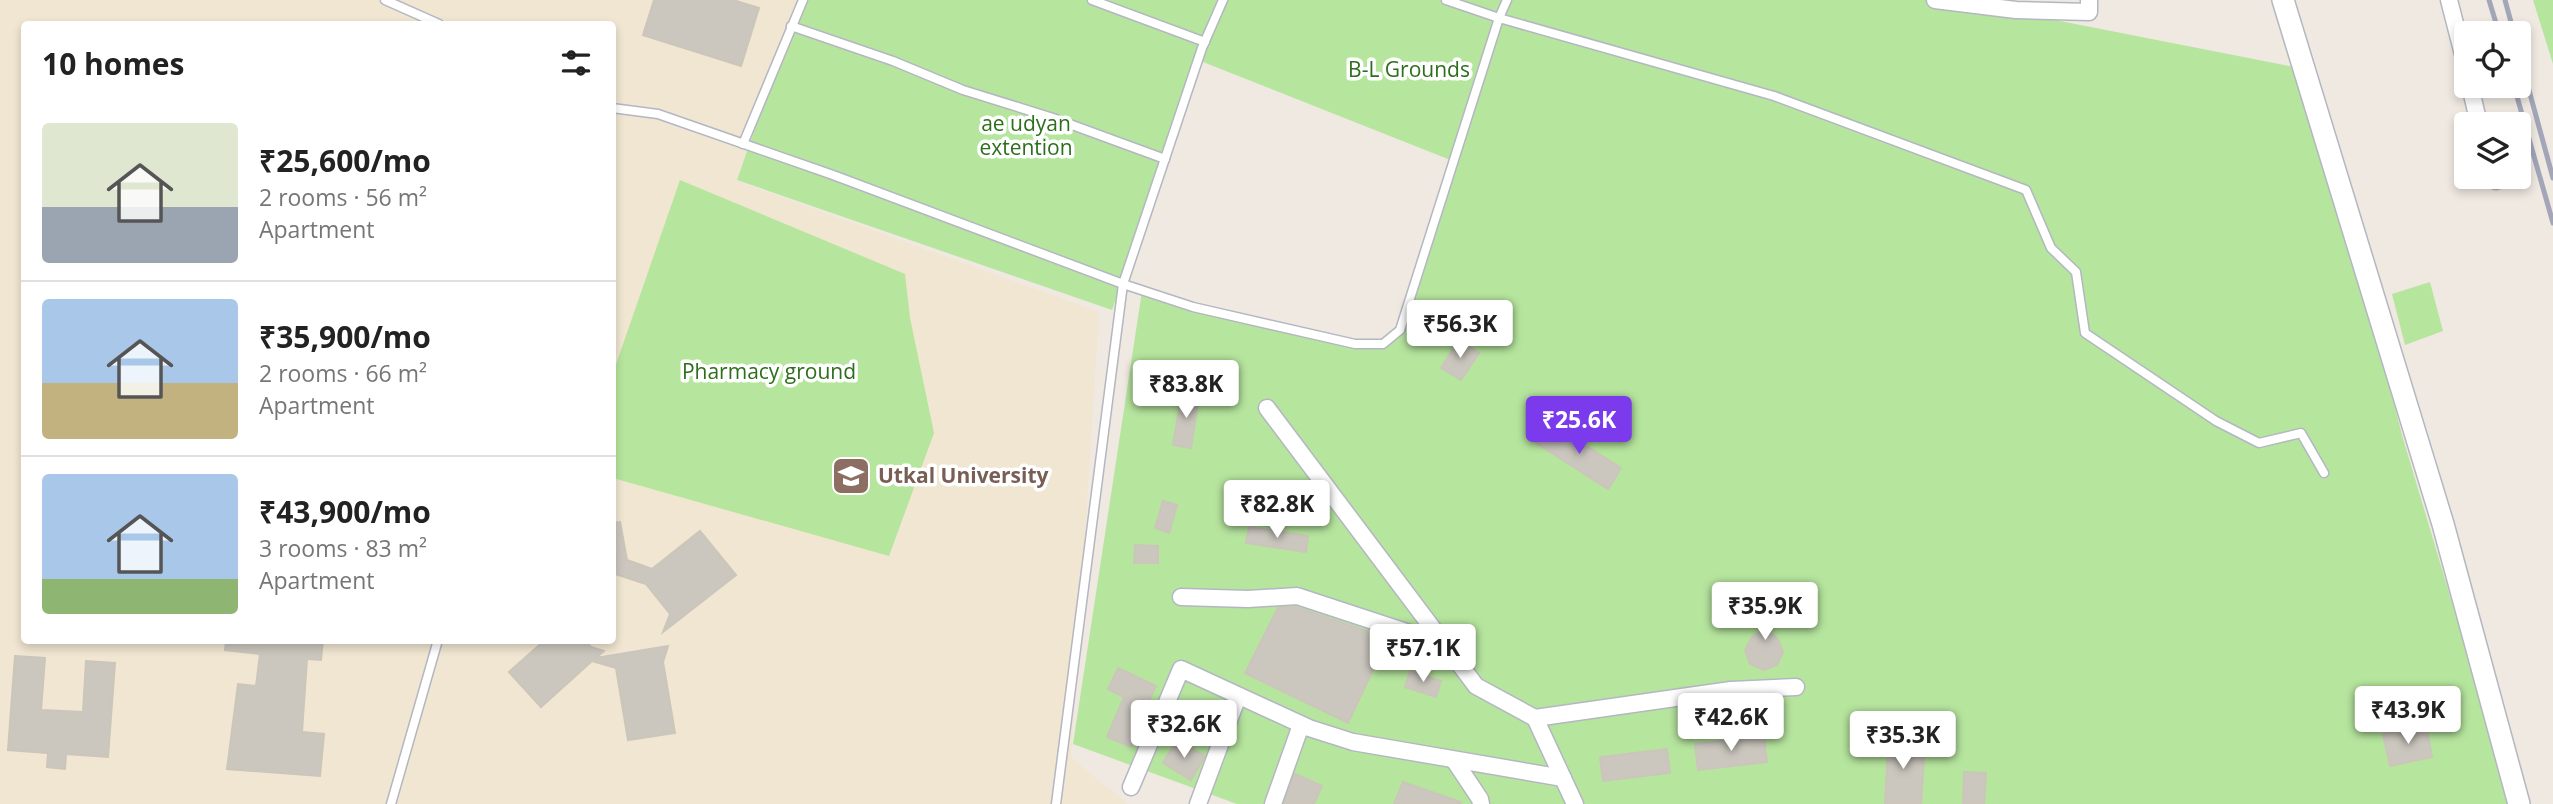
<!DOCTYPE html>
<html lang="en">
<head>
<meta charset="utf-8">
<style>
  :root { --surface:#fff; --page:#f6f6f6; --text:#222; --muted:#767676; --line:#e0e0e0; --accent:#7c3aed }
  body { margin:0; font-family:"Open Sans",sans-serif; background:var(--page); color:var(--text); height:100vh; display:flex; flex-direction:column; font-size:26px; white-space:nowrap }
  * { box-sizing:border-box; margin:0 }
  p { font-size:23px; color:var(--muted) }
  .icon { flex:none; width:38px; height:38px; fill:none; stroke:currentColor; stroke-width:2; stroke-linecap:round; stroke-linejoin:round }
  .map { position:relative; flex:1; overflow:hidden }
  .drawer { position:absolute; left:21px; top:21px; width:595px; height:623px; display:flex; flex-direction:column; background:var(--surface); border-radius:7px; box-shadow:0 4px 10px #0003 }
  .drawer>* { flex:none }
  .fabs { position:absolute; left:2454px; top:21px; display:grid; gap:14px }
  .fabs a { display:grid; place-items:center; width:77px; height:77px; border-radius:7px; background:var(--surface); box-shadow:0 4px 10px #0003; font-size:35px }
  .price { position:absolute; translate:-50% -60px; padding:0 16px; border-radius:7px; background:#fff; color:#222; font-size:23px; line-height:46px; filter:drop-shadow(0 2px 4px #0008) }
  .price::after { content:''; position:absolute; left:50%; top:42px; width:21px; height:16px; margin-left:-10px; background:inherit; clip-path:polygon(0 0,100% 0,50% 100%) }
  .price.on { background:var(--accent); color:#fff }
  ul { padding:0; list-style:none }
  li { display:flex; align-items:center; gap:21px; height:175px; padding:0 21px }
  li+li { border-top:2px solid var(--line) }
  li span { display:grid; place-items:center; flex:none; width:196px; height:140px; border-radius:7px; color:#555 }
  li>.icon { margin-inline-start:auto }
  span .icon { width:84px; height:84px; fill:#fffc; stroke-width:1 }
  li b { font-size:30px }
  h2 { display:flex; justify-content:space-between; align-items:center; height:84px; padding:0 21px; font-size:30px }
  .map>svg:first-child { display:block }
</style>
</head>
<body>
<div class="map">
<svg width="2553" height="804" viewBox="0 0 2553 804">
  <rect width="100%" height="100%" fill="#efe9e1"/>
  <path fill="#f0e6d1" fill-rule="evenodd" d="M0,0h800l-63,181 362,131 -28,446 57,46h-1128zM24,24h588v616h-588z"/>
  <g fill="#b6e59e">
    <polygon points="802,0 1217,0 1112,310 737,180 791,26"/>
    <polygon points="1221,0 1953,0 2299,68 2354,246 2402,435 2512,804 1237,804 1073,744 1142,291 1288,330 1383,345 1401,329 1453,161 1203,62 1205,42"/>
    <polygon points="2533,0 2553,0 2553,64"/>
    <polygon points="680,180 905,274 910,318 934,433 889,556 613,478 613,373"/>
    <polygon points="2430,282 2443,331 2405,345 2392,294"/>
  </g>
  <g fill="#cbc7bf" stroke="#cbc5ba" stroke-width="2">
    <polygon points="654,0 733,0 759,8 741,66 643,35"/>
    <polygon points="1459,340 1479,353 1461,380 1441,368"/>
    <polygon points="1182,392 1199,395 1191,448 1173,445"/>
    <polygon points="1549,422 1621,468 1608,489 1536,443"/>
    <polygon points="1163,501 1177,505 1169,533 1155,528"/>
    <polygon points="620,522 627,560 652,569 700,531 736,575 663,632 670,614 646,584 612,573 612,523"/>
    <polygon points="1249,527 1308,536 1306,552 1246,543"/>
    <polygon points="1135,545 1158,546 1158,563 1134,563"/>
    <polygon points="1766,604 1775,610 1776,615 1770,632 1778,639 1783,652 1777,665 1764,670 1750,664 1745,650 1752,637 1765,629 1756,619 1755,613 1761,605"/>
    <polygon points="1295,607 1388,638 1348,723 1245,673 1278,608"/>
    <polygon points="226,640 323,640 321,660 307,659 302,732 324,734 320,776 227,769 238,684 256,686 260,654 225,650"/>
    <polygon points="545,640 585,640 591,647 604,651 596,658 668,646 663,662 675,733 628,740 616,668 592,661 541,707 509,672"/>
    <polygon points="15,656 45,658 41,710 83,712 86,661 115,663 108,757 66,754 65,769 47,767 48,753 8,750"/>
    <polygon points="1118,668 1156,686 1141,717 1144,718 1131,747 1107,737 1124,697 1108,689"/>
    <polygon points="1410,671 1441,681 1436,697 1405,687"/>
    <polygon points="2426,726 2432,757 2390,766 2383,734"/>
    <polygon points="1889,727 1906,728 1905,743 1913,744 1912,754 1924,755 1921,804 1885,804"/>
    <polygon points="1764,736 1767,762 1698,770 1695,744"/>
    <polygon points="1177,740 1205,756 1191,780 1163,763"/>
    <polygon points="1667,749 1670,773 1603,781 1600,757"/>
    <polygon points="1964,772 1986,773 1984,804 1963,804"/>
    <polygon points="1295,774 1322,786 1314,804 1284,804"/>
    <polygon points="1403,782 1461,802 1460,804 1394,804"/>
  </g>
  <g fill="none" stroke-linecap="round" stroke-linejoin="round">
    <defs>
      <g id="service">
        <polyline points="385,0 439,24"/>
        <polyline points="1092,0 1205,42"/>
        <polyline points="1446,0 1499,18 1507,0"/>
        <polyline points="791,26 893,61 963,90 1053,118 1165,159"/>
        <polyline points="612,108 658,114 833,175 1123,284 1202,48 1223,0"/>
        <polyline points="743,144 803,0"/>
        <polyline points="391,804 438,640"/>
        <polyline points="1056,804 1123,284 1193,307 1355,344 1383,344 1400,330 1499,18 1774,96 2026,190 2051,248 2076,272 2085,333 2216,421 2259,443 2301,433 2324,473"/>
      </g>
      <g id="minor">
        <polyline points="1935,0 2016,10 2089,12 2089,0"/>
        <polyline points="2449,0 2466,66"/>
        <polyline points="2470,86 2479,124"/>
        <polyline points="2495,177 2496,181"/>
        <polyline points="1267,408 1476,686 1535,718"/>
        <polyline points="1181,597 1248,599 1297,596 1443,644"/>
        <polyline points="1454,760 1480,799 1481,804"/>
        <polyline points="1131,787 1181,669 1309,728 1353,742 1563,778"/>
        <polyline points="1198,804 1238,696"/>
        <polyline points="1273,804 1301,725"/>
        <polyline points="1575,804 1535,718 1731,690 1796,687"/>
      </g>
      <polyline id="tertiary" points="2283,0 2443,524 2519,804"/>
    </defs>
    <use href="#service" stroke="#b4b7c1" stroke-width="11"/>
    <use href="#minor" stroke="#b4b7c1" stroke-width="19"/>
    <use href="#tertiary" stroke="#b4b7c1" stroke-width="24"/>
    <use href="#service" stroke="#fff" stroke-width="8"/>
    <use href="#minor" stroke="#fff" stroke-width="16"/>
    <use href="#tertiary" stroke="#fff" stroke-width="21"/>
    <g stroke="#a3a6b8" stroke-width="5">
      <polyline points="2489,0 2499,33"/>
      <polyline points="2505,0 2514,33"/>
      <polyline points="2518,50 2553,178"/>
      <polyline points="2514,86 2553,223"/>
    </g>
  </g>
  <defs>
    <symbol id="university-square" viewBox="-11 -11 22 22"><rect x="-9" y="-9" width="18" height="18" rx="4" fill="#8d6e63" stroke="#fff"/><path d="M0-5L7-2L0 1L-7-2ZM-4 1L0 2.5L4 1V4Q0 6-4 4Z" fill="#fff"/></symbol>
  </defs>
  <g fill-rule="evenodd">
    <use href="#university-square" x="829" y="454" width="44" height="44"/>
  </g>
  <g text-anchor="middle" stroke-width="7" stroke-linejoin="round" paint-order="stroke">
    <g font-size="21" fill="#2c6e1b" stroke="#fff">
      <text x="1409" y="77">B-L Grounds</text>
      <text x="1026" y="131">ae udyan<tspan x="1026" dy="24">extention</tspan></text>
      <text x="769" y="379">Pharmacy ground</text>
    </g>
    <g font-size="21" font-weight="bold" fill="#785e54" stroke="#fff" text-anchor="start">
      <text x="878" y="483">Utkal University</text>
    </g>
  </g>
</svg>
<div class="fabs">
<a><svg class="icon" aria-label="locate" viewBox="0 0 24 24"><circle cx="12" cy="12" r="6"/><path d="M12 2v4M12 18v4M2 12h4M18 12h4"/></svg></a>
<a><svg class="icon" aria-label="layers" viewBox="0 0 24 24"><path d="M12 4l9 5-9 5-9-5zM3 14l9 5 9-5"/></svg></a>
</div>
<b class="price" style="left:1460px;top:360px">₹56.3K</b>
<b class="price" style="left:1186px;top:420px">₹83.8K</b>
<b class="price on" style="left:1579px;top:456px">₹25.6K</b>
<b class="price" style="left:1277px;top:540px">₹82.8K</b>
<b class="price" style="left:1765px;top:642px">₹35.9K</b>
<b class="price" style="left:1423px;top:684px">₹57.1K</b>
<b class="price" style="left:2408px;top:746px">₹43.9K</b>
<b class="price" style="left:1731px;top:753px">₹42.6K</b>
<b class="price" style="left:1184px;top:760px">₹32.6K</b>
<b class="price" style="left:1903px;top:771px">₹35.3K</b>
<section class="drawer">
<h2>10 homes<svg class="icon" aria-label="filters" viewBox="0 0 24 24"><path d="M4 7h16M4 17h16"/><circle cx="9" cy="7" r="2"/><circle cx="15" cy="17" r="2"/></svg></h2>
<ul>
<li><span style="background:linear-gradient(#dfe7d0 60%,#9aa5b1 0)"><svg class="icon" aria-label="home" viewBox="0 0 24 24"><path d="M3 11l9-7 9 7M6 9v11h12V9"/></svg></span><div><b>₹25,600/mo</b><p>2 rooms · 56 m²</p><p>Apartment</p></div></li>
<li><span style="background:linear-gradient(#a9c7e8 60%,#c2b280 0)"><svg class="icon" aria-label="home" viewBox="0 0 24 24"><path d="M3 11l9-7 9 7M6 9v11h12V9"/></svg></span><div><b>₹35,900/mo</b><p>2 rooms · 66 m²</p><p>Apartment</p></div></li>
<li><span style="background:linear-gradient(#a9c7e8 75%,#8fb573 0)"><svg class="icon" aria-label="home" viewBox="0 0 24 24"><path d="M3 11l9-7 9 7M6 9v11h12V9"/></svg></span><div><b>₹43,900/mo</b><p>3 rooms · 83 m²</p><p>Apartment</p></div></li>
</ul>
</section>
</div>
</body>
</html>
